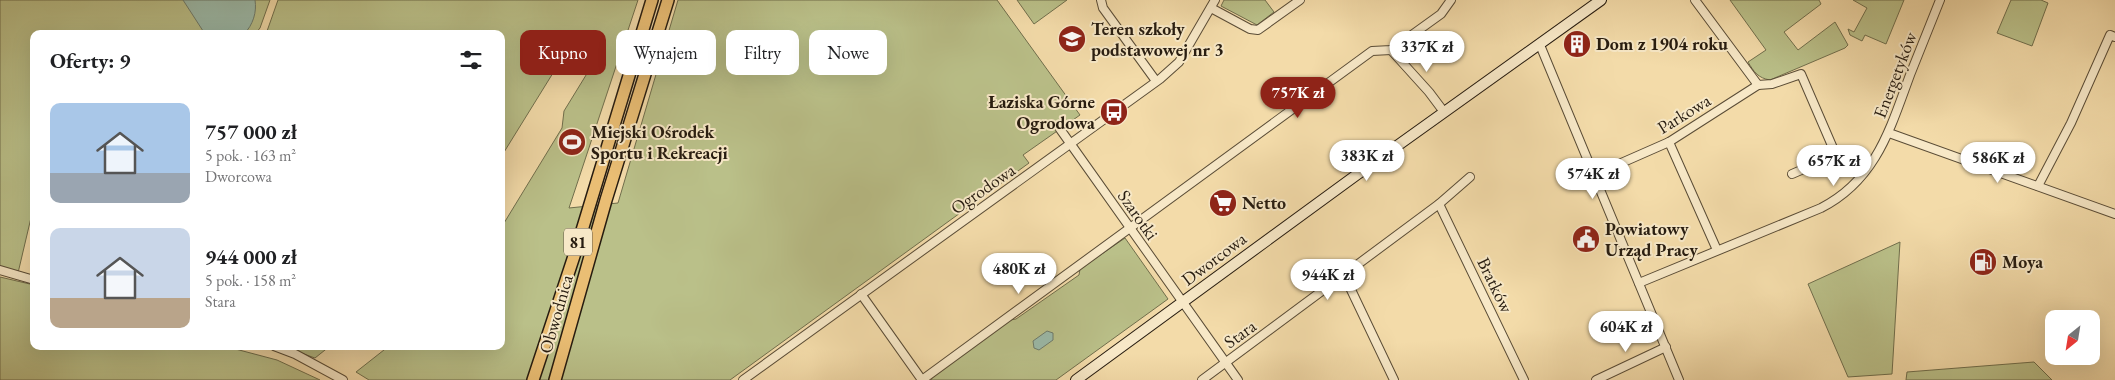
<!DOCTYPE html>
<html lang="pl">
<head>
<meta charset="utf-8">
<style>
  :root { --surface:#fff; --page:#f2f2f2; --text:#202124; --muted:#757577; --accent:#8f2418 }
  body { margin:0; font-family:"EB Garamond",serif; background:var(--page); color:var(--text); height:100vh; display:flex; flex-direction:column; font-size:19px; white-space:nowrap }
  * { box-sizing:border-box; margin:0 }
  p { font-size:16px; color:var(--muted) }
  .icon { flex:none; width:28px; height:28px; fill:none; stroke:currentColor; stroke-width:2; stroke-linecap:round; stroke-linejoin:round }
  .map { position:relative; flex:1; overflow:hidden }
  .drawer { position:absolute; left:30px; top:30px; width:475px; height:320px; display:flex; flex-direction:column; background:var(--surface); border-radius:10px; box-shadow:0 5px 20px #0002 }
  .drawer>* { flex:none }
  .top-card { position:absolute; left:520px; top:30px; width:475px; height:45px; display:flex; gap:10px }
  .needle { width:32px; rotate:210deg }
  .buttons { position:absolute; left:2045px; top:310px; display:grid; gap:10px }
  .buttons a { display:grid; place-items:center; width:55px; height:55px; border-radius:10px; background:var(--surface); box-shadow:0 5px 20px #0002; font-size:25px }
  .price { position:absolute; translate:-50% -42px; padding:0 11px; border-radius:18px; background:#fff; color:#222; font-size:16px; line-height:32px; filter:drop-shadow(0 1px 2px #0008) }
  .price::after { content:''; position:absolute; left:50%; top:30px; width:15px; height:11px; margin-left:-8px; background:inherit; clip-path:polygon(0 0,100% 0,50% 100%) }
  .price.on { background:var(--accent); color:#fff }
  ul { padding:0; list-style:none }
  li { display:flex; align-items:center; gap:15px; height:125px; padding:0 20px }
  li span { display:grid; place-items:center; flex:none; width:140px; height:100px; border-radius:10px; color:#555 }
  li>.icon { margin-inline-start:auto }
  span .icon { width:60px; height:60px; fill:#fffc; stroke-width:1 }
  li b { font-size:21px }
  h2 { display:flex; justify-content:space-between; align-items:center; height:60px; padding:0 20px; font-size:21px }
  .tag { padding:0 18px; border-radius:10px; background:var(--surface); box-shadow:0 5px 20px #0002; font-size:18px; line-height:45px }
  .tag.on { background:var(--accent); color:#fff }
  .map>svg:first-child { display:block }
</style>
</head>
<body>
<div class="map">
<svg width="2115" height="380" viewBox="0 0 2115 380">
  <rect width="100%" height="100%" fill="#f3dba9"/>
  <filter id="stains"><feTurbulence type="fractalNoise" baseFrequency=".004" numOctaves="4"/><feColorMatrix values="0 0 0 0 .2 0 0 0 0 .09 0 0 0 0 .02 0 0 0 .5 -.17"/></filter>
  <radialGradient id="worn" r=".72"><stop offset=".6" stop-color="#630" stop-opacity="0"/><stop offset="1" stop-color="#630" stop-opacity=".3"/></radialGradient>
  <g fill="#bac089" stroke="#706e4c">
    <polygon points="0,0 270,0 260,28 255,34 34,34 34,205 18,273 0,267"/>
    <polygon points="278,0 638,0 569,208 618,203 678,0 997,0 1080,115 1023,155 1029,163 730,380 369,380 356,372 389,346 501,346 501,228 562,128 564,111 591,67 566,52 501,157 501,34 266,34"/>
    <polygon points="1017,0 1067,0 1034,24"/>
    <polygon points="1224,0 1265,0 1274,12 1257,25 1221,6"/>
    <path d="M1730,0h89l2,4 -37,28 14,18 37,-28 13,23 -3,3 -75,32c-12,-2 -16,-8 -22,-18l18,-12z"/>
    <polygon points="1853,0 1904,0 1886,44 1865,35 1862,41 1850,35 1848,29 1854,32 1867,8"/>
    <polygon points="2011,0 2041,0 2048,3 2032,46 1997,33"/>
    <polygon points="1125,238 1168,299 1056,380 931,380 933,376 1010,320 1016,319 1079,275 1080,269"/>
    <polygon points="1900,242 1892,374 1848,377 1808,284"/>
    <polygon points="0,277 34,285 34,346 224,346 277,360 320,380 0,380"/>
    <polygon points="281,346 330,346 315,358"/>
    <polygon points="2034,362 2052,380 1906,380 1907,372"/>
  </g>
  <g fill="#9bbbab" stroke="#6d7b6d">
    <path d="M183,0h72c2,12 -2,25 -11,34h-39z"/>
    <polygon points="1047,331 1053,333 1053,340 1039,350 1034,348 1033,341"/>
  </g>
  <g fill="none" stroke-linecap="round" stroke-linejoin="round">
    <defs>
      <g id="street">
        <polyline points="1101,0 1103,8 1156,81"/>
        <polyline points="1695,0 1758,85"/>
        <polyline points="1211,8 1250,29 1258,30 1300,0"/>
        <polyline points="1540,45 1679,380"/>
        <polyline points="1391,50 1429,92 1444,112"/>
        <polyline points="1060,129 1238,380"/>
        <polyline points="1889,133 2115,214"/>
        <polyline points="1669,142 1717,250"/>
        <polyline points="1594,175 1669,142 1758,85 1772,84 1801,74 1836,155 1792,174"/>
        <polyline points="2038,186 2071,123 2110,35 2115,37"/>
        <polyline points="1439,204 1524,380"/>
        <polyline points="0,270 34,280"/>
        <polyline points="1344,275 1394,380"/>
        <path d="M1639,283l182,-75c55,-28 69,-79 89,-133 10,-25 20,-50 30,-75"/>
        <polyline points="861,294 922,380"/>
        <polyline points="274,346 295,354 343,380"/>
        <polyline points="743,380 1160,79 1179,62 1215,0"/>
        <polyline points="922,380 1372,51 1391,50 1441,14 1451,0"/>
        <polyline points="1202,380 1439,204 1470,177"/>
        <polyline points="1596,380 1666,347"/>
      </g>
      <polyline id="secondary" points="1076,380 1355,176 1601,0"/>
      <g id="primary">
        <polyline points="533,380 576,250 652,0"/>
        <polyline points="555,380 606,200 668,0"/>
      </g>
    </defs>
    <use href="#street" stroke="#5a4c36" stroke-width="10"/>
    <use href="#secondary" stroke="#271c10" stroke-width="12"/>
    <use href="#primary" stroke="#271c10" stroke-width="14"/>
    <use href="#street" stroke="#f7e8c7" stroke-width="8"/>
    <use href="#secondary" stroke="#f7e8c7" stroke-width="10"/>
    <use href="#primary" stroke="#eabe74" stroke-width="11"/>
  </g>
  <defs>
    <symbol id="school-disc" viewBox="-11 -11 22 22"><circle r="9.5" fill="#8f2418" stroke="#f7e8c7"/><path d="M0-5L7-2L0 1L-7-2ZM-4 1L0 2.5L4 1V4Q0 6-4 4Z" fill="#fff"/></symbol>
    <symbol id="building-disc" viewBox="-11 -11 22 22"><circle r="9.5" fill="#8f2418" stroke="#f7e8c7"/><path d="M-4-6H4V6H1V3H-1V6H-4ZM-2.5-4.3h1.7v1.8h-1.7ZM.8-4.3h1.7v1.8H.8ZM-2.5-1h1.7V.8h-1.7ZM.8-1h1.7V.8H.8Z" fill="#fff"/></symbol>
    <symbol id="bus-disc" viewBox="-11 -11 22 22"><circle r="9.5" fill="#8f2418" stroke="#f7e8c7"/><path d="M-5-6H5V4H4V6H2V4H-2V6H-4V4H-5ZM-3.5-4V0h7V-4ZM-3.5 1.2v1.5H-2V1.2ZM2 1.2v1.5H3.5V1.2Z" fill="#fff"/></symbol>
    <symbol id="stadium-disc" viewBox="-11 -11 22 22"><circle r="9.5" fill="#8f2418" stroke="#f7e8c7"/><path d="M0-5a6.5 5 0 1 0 0 10a6.5 5 0 1 0 0-10ZM-3.5-1.8h7v3.6h-7Z" fill="#fff"/></symbol>
    <symbol id="supermarket-disc" viewBox="-11 -11 22 22"><circle r="9.5" fill="#8f2418" stroke="#f7e8c7"/><path d="M-6-5.5h2.5l.6 2H6L4.5 2H-2.5L-4.4-4H-6ZM-1.5 3.2a1.3 1.3 0 1 0 .1 0ZM3 3.2a1.3 1.3 0 1 0 .1 0Z" fill="#fff"/></symbol>
    <symbol id="civic-disc" viewBox="-11 -11 22 22"><circle r="9.5" fill="#8f2418" stroke="#f7e8c7"/><path d="M-.6-6.5H3V-4.5H.6V-3L4-1V1h2V6H-6V1h2V-1L-.6-3ZM-1.2 2.5V6h2.4V2.5Z" fill="#fff"/></symbol>
    <symbol id="fuel-disc" viewBox="-11 -11 22 22"><circle r="9.5" fill="#8f2418" stroke="#f7e8c7"/><path d="M-5.5-6h7V0h2V4h1.3V-2.5L3-4.5l.8-.8L6-3V5H2.5V1h-1V6h-7ZM-4.2-4.7v3.2H.2V-4.7Z" fill="#fff"/></symbol>
  </defs>
  <g fill-rule="evenodd">
    <use href="#school-disc" x="1056" y="23" width="32" height="32"/>
    <use href="#building-disc" x="1561" y="28" width="32" height="32"/>
    <use href="#bus-disc" x="1098" y="96" width="32" height="32"/>
    <use href="#stadium-disc" x="556" y="126" width="32" height="32"/>
    <use href="#supermarket-disc" x="1207" y="187" width="32" height="32"/>
    <use href="#civic-disc" x="1570" y="223" width="32" height="32"/>
    <use href="#fuel-disc" x="1967" y="246" width="32" height="32"/>
  </g>
  <g text-anchor="middle" stroke-width="4" stroke-linejoin="round" paint-order="stroke">
    <rect fill="#f7e8c7" stroke="#655947" stroke-width="1" x="564" y="228.5" width="28" height="27" rx="4"/>
    <g font-size="16" font-weight="bold" fill="#271c10">
      <text x="578" y="248">81</text>
    </g>
    <g font-size="18" font-weight="bold" fill="#271c10" stroke="#f7e8c7" text-anchor="start">
      <text x="1091" y="35">Teren szkoły<tspan x="1091" dy="21">podstawowej nr 3</tspan></text>
      <text x="1596" y="50">Dom z 1904 roku</text>
      <text x="1095" y="108" text-anchor="end">Łaziska Górne<tspan x="1095" dy="21">Ogrodowa</tspan></text>
      <text x="591" y="138">Miejski Ośrodek<tspan x="591" dy="21">Sportu i Rekreacji</tspan></text>
      <text x="1242" y="209">Netto</text>
      <text x="1605" y="235">Powiatowy<tspan x="1605" dy="21">Urząd Pracy</tspan></text>
      <text x="2002" y="268">Moya</text>
    </g>
    <g font-size="18" fill="#271c10" stroke="#f7e8c7">
      <text transform="translate(1895 75) rotate(-69)" y="6">Energetyków</text>
      <text transform="translate(1684 114) rotate(-32)" y="6">Parkowa</text>
      <text transform="translate(983 189) rotate(-35)" y="6">Ogrodowa</text>
      <text transform="translate(1138 215) rotate(55)" y="6">Szarotki</text>
      <text transform="translate(1214 259) rotate(-37)" y="6">Dworcowa</text>
      <text transform="translate(1495 285) rotate(64)" y="6">Bratków</text>
      <text transform="translate(556 314) rotate(-74)" y="6">Obwodnica</text>
      <text transform="translate(1240 334) rotate(-36)" y="6">Stara</text>
    </g>
  </g>
  <rect width="100%" height="100%" filter="url(#stains)"/>
  <rect width="100%" height="100%" fill="url(#worn)"/>
</svg>
<div class="buttons">
<a><svg class="needle" viewBox="-14 -14 28 28"><path d="M0-13l5 13h-10z" fill="#e53935"/><path d="M0 13l5-13h-10z" fill="#757577"/></svg></a>
</div>
<b class="price" style="left:1427px;top:73px">337K zł</b>
<b class="price on" style="left:1298px;top:119px">757K zł</b>
<b class="price" style="left:1367px;top:182px">383K zł</b>
<b class="price" style="left:1998px;top:184px">586K zł</b>
<b class="price" style="left:1834px;top:187px">657K zł</b>
<b class="price" style="left:1593px;top:200px">574K zł</b>
<b class="price" style="left:1019px;top:295px">480K zł</b>
<b class="price" style="left:1328px;top:301px">944K zł</b>
<b class="price" style="left:1626px;top:353px">604K zł</b>
<div class="top-card">
<a class="tag on">Kupno</a>
<a class="tag">Wynajem</a>
<a class="tag">Filtry</a>
<a class="tag">Nowe</a>
</div>
<section class="drawer">
<h2>Oferty: 9<svg class="icon" aria-label="filters" viewBox="0 0 24 24"><path d="M4 7h16M4 17h16"/><circle cx="9" cy="7" r="2"/><circle cx="15" cy="17" r="2"/></svg></h2>
<ul>
<li><span style="background:linear-gradient(#a9c7e8 70%,#9aa5b1 0)"><svg class="icon" aria-label="home" viewBox="0 0 24 24"><path d="M3 11l9-7 9 7M6 9v11h12V9"/></svg></span><div><b>757 000 zł</b><p>5 pok. · 163 m²</p><p>Dworcowa</p></div></li>
<li><span style="background:linear-gradient(#c9d6e8 70%,#b9a48a 0)"><svg class="icon" aria-label="home" viewBox="0 0 24 24"><path d="M3 11l9-7 9 7M6 9v11h12V9"/></svg></span><div><b>944 000 zł</b><p>5 pok. · 158 m²</p><p>Stara</p></div></li>
</ul>
</section>
</div>
</body>
</html>
